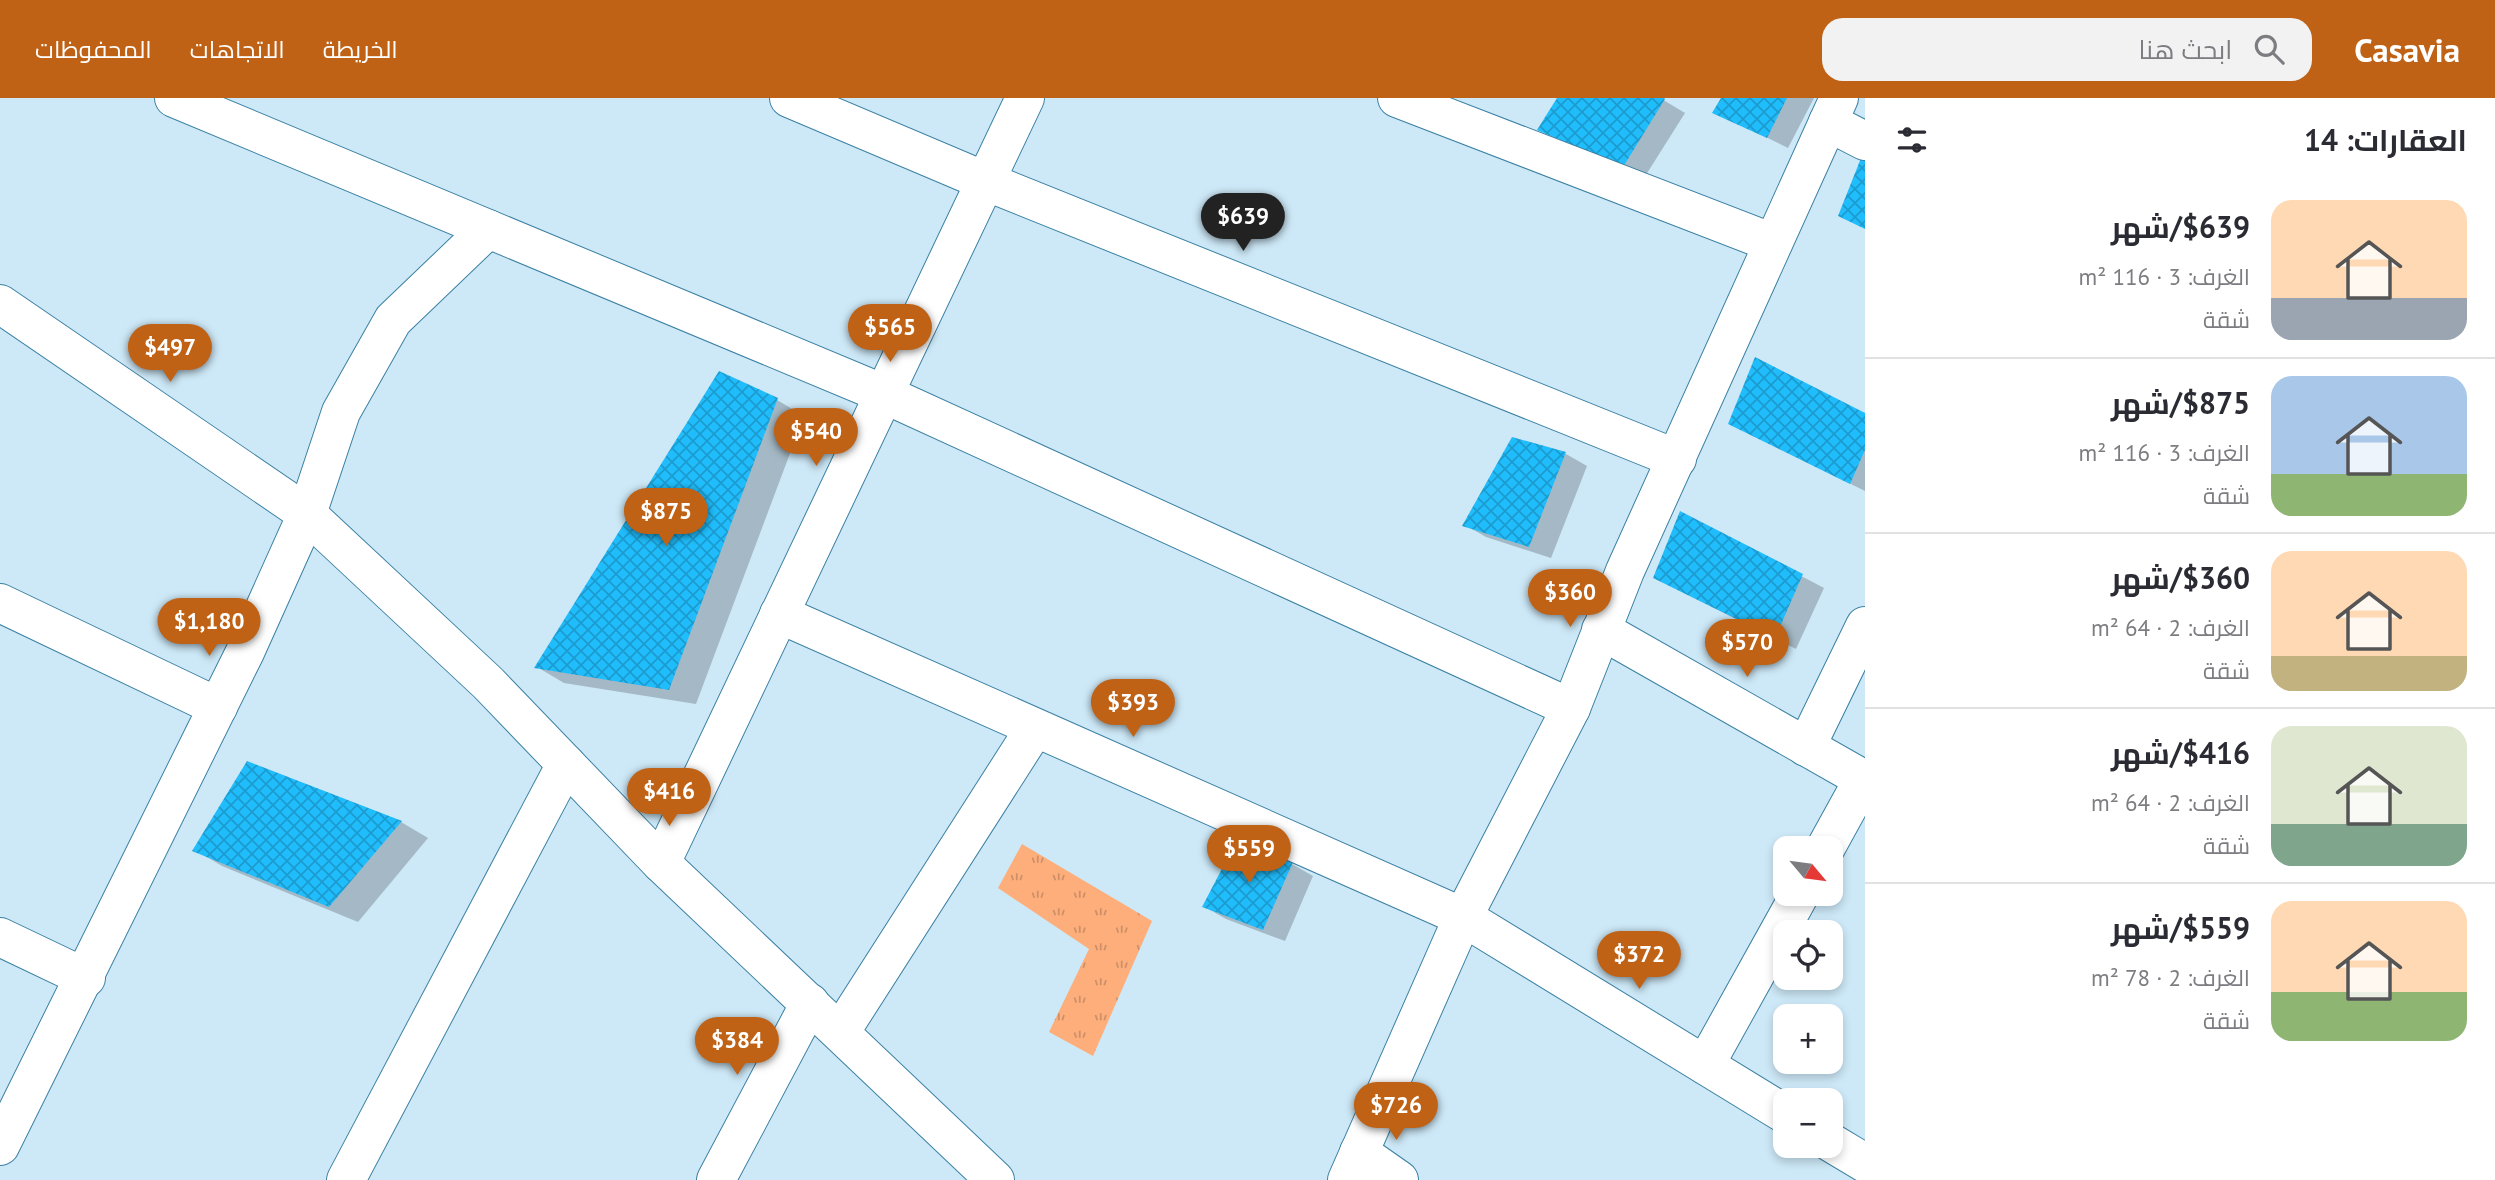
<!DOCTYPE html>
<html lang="ar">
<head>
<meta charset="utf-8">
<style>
  :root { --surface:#fff; --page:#f2f2f3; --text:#2b2b33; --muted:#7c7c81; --line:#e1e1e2; --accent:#bf6215 }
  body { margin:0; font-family:"PT Sans",Cairo,sans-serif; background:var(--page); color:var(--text); direction:rtl; height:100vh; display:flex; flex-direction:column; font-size:26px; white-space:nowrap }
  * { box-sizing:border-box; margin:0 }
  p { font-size:23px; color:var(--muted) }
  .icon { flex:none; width:38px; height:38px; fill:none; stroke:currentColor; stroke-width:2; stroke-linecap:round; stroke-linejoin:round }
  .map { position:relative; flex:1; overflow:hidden; direction:ltr }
  .panel { display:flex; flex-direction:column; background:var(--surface); width:630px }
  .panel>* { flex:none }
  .needle { width:46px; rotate:119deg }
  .buttons { position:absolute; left:1773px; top:738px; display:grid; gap:14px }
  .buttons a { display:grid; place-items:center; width:70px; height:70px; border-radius:14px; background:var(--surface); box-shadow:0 4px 10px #0003; font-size:35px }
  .price { position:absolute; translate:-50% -60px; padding:0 16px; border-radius:24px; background:var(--accent); color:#fff; font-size:23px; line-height:46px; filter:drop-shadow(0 2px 4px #0008) }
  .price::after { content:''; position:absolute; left:50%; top:42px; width:21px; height:16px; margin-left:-10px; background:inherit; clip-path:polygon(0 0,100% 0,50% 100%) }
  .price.current { background:#222; color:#fff }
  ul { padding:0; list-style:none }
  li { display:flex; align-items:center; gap:21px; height:175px; padding:0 28px }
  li+li { border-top:2px solid var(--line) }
  li span { display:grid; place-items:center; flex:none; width:196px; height:140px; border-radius:21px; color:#555 }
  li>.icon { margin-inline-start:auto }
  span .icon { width:84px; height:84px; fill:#fffc; stroke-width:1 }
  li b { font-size:30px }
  h2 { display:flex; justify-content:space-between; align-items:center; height:84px; padding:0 28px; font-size:30px }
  header { display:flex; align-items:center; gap:42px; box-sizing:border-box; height:98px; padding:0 35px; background:var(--accent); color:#fff }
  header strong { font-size:33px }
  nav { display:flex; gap:38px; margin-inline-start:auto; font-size:24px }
  .search { width:490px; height:63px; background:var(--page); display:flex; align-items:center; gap:18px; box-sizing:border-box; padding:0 24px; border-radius:21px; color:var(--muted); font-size:26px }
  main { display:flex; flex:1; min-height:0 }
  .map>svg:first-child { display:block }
</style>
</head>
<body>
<header>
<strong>Casavia</strong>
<div class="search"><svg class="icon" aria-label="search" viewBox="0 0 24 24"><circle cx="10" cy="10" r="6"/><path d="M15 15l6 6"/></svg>ابحث هنا</div>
<nav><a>الخريطة</a><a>الاتجاهات</a><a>المحفوظات</a></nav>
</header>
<main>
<section class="panel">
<h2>العقارات: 14<svg class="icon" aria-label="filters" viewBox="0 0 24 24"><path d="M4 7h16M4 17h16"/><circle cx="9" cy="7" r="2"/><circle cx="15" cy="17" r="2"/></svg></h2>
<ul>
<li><span style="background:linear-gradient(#ffd9b3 70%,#9aa5b1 0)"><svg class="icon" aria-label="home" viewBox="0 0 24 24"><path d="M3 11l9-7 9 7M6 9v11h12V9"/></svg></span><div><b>$639/شهر</b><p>الغرف: 3 · 116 m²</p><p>شقة</p></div></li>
<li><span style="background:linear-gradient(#a9c7e8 70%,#8fb573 0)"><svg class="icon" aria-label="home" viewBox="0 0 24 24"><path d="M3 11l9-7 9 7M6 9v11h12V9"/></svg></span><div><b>$875/شهر</b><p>الغرف: 3 · 116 m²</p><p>شقة</p></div></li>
<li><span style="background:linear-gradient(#ffd9b3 75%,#c2b280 0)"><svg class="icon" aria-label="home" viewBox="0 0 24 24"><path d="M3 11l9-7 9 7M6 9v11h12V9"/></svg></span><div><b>$360/شهر</b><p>الغرف: 2 · 64 m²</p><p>شقة</p></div></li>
<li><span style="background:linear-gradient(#dfe7d0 70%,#7fa58c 0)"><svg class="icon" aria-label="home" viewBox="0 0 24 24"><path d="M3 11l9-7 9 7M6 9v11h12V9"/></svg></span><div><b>$416/شهر</b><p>الغرف: 2 · 64 m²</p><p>شقة</p></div></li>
<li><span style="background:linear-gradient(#ffd9b3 65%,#8fb573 0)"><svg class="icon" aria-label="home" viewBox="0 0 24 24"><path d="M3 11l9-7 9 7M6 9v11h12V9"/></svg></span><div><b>$559/شهر</b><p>الغرف: 2 · 78 m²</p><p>شقة</p></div></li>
</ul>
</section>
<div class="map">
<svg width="1865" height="1082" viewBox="0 0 1865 1082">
  <defs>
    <pattern id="grass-tufts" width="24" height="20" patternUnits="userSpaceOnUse" patternTransform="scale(1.75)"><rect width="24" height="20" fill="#feae7b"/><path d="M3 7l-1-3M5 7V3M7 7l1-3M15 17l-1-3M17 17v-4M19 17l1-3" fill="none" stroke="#cd8f67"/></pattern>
    <pattern id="building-cross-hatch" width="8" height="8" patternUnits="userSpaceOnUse" patternTransform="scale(1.75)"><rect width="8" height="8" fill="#20bdfc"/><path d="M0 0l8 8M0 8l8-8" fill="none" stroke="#1c9bce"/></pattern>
  </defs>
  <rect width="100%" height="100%" fill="#cde8f7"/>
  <polygon fill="url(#grass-tufts)" points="1022,746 1152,823 1093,958 1049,934 1089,851 998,790"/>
  <g fill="#0003">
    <polygon points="1559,0 1660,0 1685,15 1644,80 1540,32"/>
    <polygon points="1723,0 1814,0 1788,50 1715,14"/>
    <polygon points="777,302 804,318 696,606 564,585 537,569"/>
    <polygon points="1865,317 1865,393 1752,337"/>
    <polygon points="1512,341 1566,356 1587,368 1551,460 1486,439 1465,427"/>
    <polygon points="1681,415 1824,490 1796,551 1676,491"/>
    <polygon points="248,665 401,724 428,740 358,824 222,768 195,752"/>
    <polygon points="1292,766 1313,778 1285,843 1226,821 1205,809"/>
  </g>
  <g fill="url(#building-cross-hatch)">
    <polygon points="1557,0 1664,0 1665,1 1623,69 1537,32"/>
    <polygon points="1721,0 1787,0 1767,40 1712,15"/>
    <polygon points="1865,50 1865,131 1838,118"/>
    <polygon points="1755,259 1865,315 1865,352 1850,386 1728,326"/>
    <polygon points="719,273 778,300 669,592 534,570"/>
    <polygon points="1512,339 1566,354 1529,449 1462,428"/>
    <polygon points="1680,413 1803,476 1775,540 1653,480"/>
    <polygon points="247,663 402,723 329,809 192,753"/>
    <polygon points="1238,740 1293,764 1263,832 1202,809"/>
  </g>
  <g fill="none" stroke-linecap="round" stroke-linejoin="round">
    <defs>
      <g id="minor">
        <polyline points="174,0 884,296 1571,610"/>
        <polyline points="789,0 985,83 1677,361"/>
        <polyline points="1397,0 1773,145"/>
        <polyline points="1828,24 1865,43"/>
        <polyline points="0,206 307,416 488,585 661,765 995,1082"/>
        <polyline points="0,505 218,609"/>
        <polyline points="779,516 1463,819 1785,1016"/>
        <polyline points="1601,532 1865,682"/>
        <polyline points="1806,649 1865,528"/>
        <polyline points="1825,751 1863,682"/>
        <polyline points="661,765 1025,0"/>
        <polyline points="0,839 86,880"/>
        <polyline points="841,933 1035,630"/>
        <polyline points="1705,967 1800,796"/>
        <polyline points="1830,1044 1865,1065"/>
        <polyline points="0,1048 245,554 307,416 341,314 393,222 488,131"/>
        <polyline points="1359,1054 1399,1082"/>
        <polyline points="346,1082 566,666"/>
        <polyline points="716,1082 810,905"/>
        <polyline points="1347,1082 1463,819 1571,610 1625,473 1839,0"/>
      </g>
    </defs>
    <use href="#minor" stroke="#3b81a3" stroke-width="40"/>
    <use href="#minor" stroke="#fff" stroke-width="38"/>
  </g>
</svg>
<div class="buttons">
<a><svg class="needle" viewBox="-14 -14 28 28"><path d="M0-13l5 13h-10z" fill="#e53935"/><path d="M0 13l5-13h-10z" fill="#7c7c81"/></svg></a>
<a><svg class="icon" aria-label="locate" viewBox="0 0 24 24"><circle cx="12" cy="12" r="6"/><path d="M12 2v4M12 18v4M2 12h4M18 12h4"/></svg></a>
<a>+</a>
<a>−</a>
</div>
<b class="price current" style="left:1243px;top:155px">$639</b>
<b class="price" style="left:890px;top:266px">$565</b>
<b class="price" style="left:170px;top:286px">$497</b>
<b class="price" style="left:816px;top:370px">$540</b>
<b class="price" style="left:666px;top:450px">$875</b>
<b class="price" style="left:1570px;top:531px">$360</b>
<b class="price" style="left:209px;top:560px">$1,180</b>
<b class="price" style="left:1747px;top:581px">$570</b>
<b class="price" style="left:1133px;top:641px">$393</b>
<b class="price" style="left:669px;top:730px">$416</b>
<b class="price" style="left:1249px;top:787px">$559</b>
<b class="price" style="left:1639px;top:893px">$372</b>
<b class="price" style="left:737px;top:979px">$384</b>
<b class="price" style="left:1396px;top:1044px">$726</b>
</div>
</main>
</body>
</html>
